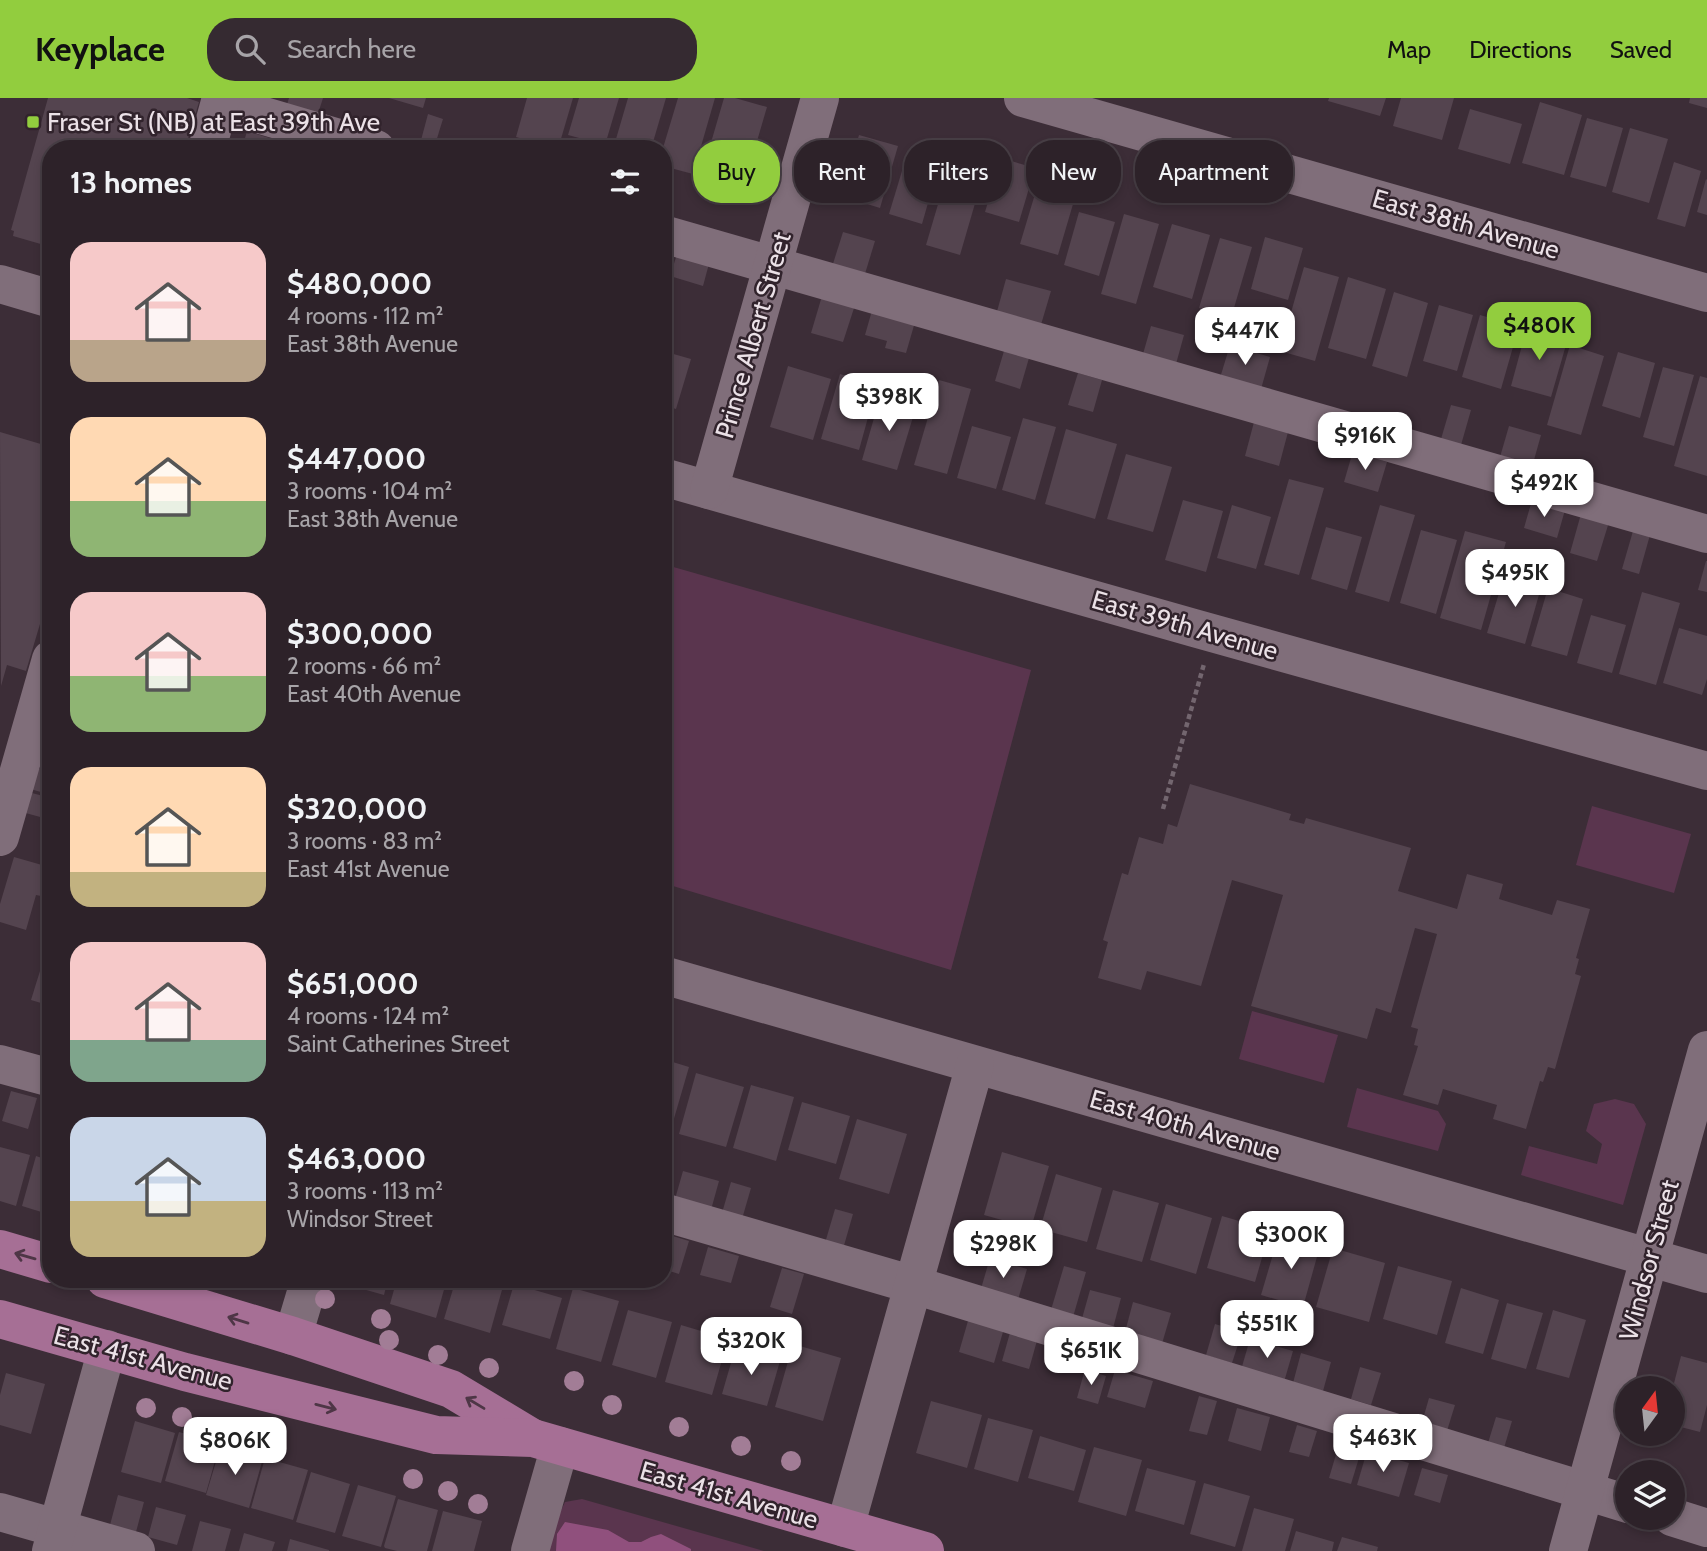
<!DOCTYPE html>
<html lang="en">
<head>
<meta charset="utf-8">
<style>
  :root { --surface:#2d2229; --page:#352a31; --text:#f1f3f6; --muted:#a7a4a8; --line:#483f46; --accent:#92cd3e }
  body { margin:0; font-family:Cabin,sans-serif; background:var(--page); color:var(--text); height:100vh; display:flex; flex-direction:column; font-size:26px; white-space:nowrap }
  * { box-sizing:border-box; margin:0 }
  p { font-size:23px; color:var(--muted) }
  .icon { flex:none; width:38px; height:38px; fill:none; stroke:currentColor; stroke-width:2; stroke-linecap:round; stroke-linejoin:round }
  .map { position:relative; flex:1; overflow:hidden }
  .panel { position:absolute; left:42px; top:42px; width:630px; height:1148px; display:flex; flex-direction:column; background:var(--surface); border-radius:28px; box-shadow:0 4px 10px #0003,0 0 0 2px var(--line) }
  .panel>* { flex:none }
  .banner { position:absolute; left:693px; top:42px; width:665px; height:63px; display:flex; gap:14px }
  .needle { width:46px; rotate:15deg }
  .controls { position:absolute; left:1615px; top:1278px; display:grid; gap:14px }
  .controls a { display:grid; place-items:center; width:70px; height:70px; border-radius:50%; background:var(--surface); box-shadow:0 4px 10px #0003,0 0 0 2px var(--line); font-size:35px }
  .price { position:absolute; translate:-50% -60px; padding:0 16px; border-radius:14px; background:#fff; color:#222; font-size:23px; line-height:46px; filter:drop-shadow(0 2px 4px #0008) }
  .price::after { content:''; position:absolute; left:50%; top:42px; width:21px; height:16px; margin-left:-10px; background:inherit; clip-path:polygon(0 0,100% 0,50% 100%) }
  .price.on { background:var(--accent); color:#111 }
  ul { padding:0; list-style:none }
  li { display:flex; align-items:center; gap:21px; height:175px; padding:0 28px }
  li span { display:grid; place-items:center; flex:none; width:196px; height:140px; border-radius:21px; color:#555 }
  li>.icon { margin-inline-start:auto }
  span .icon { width:84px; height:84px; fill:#fffc; stroke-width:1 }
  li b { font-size:30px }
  h2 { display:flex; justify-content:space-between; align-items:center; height:84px; padding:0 28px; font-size:30px }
  .tag { padding:0 24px; border-radius:28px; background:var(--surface); box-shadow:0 4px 10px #0003,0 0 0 2px var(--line); font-size:24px; line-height:63px }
  .tag.on { background:var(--accent); color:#111 }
  header { display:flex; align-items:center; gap:42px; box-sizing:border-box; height:98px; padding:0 35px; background:var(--accent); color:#111 }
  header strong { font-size:33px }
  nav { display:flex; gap:38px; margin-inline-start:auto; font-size:24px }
  .search { width:490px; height:63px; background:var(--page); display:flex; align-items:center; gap:18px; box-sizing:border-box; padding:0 24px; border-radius:28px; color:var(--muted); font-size:26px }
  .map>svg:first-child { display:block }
</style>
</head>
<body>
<header>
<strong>Keyplace</strong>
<div class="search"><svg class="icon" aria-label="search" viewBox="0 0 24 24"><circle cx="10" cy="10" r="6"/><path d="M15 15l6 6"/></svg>Search here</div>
<nav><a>Map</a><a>Directions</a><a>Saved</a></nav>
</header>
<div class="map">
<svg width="1707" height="1453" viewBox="0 0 1707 1453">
  <rect width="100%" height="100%" fill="#3c2d37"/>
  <g fill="#5a354e">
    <polygon points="663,466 1031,572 951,872 663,785"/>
    <polygon points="1592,708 1691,736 1674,795 1576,767"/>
    <polygon points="1252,913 1338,937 1324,985 1239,961"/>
    <polygon points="1357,990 1438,1013 1446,1026 1438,1053 1347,1029"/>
    <polygon points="1615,1001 1634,1006 1646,1026 1623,1107 1521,1077 1529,1048 1597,1066 1602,1046 1586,1033 1594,1006"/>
    <polygon points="582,1401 764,1453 548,1453 558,1419 565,1404"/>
  </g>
  <polygon fill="#90507d" points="565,1424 608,1432 629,1444 641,1444 651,1439 661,1436 691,1451 691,1453 556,1453 557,1436"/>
  <g fill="#54444f">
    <polygon points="48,0 187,0 199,4 185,51 51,51 51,149 13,138 14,133 11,132"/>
    <polygon points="289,0 323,0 316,22 285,13"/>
    <polygon points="389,0 426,0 423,10"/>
    <polygon points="527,0 573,0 558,51 516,39"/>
    <polygon points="579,0 619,0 605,47 568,37"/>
    <polygon points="628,0 666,0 651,51 616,41"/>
    <polygon points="678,0 715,0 693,76 663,68 663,50"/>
    <polygon points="724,0 735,0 767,9 745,84 703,72"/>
    <polygon points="1329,0 1386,0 1380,18 1328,3"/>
    <polygon points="1401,0 1454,0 1442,42 1393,28"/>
    <polygon points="1690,0 1707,0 1707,10 1689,5"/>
    <polygon points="1540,4 1582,17 1564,77 1522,65"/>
    <polygon points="1470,11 1522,26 1510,66 1458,51"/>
    <polygon points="428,16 443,21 434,50 420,46"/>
    <polygon points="1587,20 1623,30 1606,89 1570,79"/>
    <polygon points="1630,30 1668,41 1649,105 1612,94"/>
    <polygon points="247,33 276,42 274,51 242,51"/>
    <polygon points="859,37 898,48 880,110 841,98"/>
    <polygon points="908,53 940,63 922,126 889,116"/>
    <polygon points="1001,60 1035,70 1019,124 985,114"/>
    <polygon points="1674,64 1701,73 1685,129 1657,121"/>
    <polygon points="949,69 983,78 960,157 926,147"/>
    <polygon points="1706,81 1707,82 1707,117 1697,114"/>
    <polygon points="1038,86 1076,96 1058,157 1020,146"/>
    <polygon points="1079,114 1115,124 1099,178 1064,167"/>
    <polygon points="1124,116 1159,126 1136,206 1101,196"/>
    <polygon points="1172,126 1210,137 1192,201 1153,189"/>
    <polygon points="843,134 875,143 864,179 832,169"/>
    <polygon points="1265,139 1303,150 1288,202 1251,191"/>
    <polygon points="1220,140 1252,149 1231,220 1199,210"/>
    <polygon points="678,153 710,162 703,188 670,178"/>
    <polygon points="1304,169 1339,179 1315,263 1280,253"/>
    <polygon points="1348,179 1386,191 1366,261 1328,250"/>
    <polygon points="1006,181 1051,193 1040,230 996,217"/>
    <polygon points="1394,194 1428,205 1407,279 1372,268"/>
    <polygon points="822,198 855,207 843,244 811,235"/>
    <polygon points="1439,207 1473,217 1457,273 1423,263"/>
    <polygon points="873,209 915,224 906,255 885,250 887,243 865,237"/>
    <polygon points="1480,217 1519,228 1501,291 1462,279"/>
    <polygon points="1151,228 1184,237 1176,266 1143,256"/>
    <polygon points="1527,229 1568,240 1551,299 1511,288"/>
    <polygon points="1230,247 1270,259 1261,291 1220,280"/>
    <polygon points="1570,247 1604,258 1581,337 1547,327"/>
    <polygon points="663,253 691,261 676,311 663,307"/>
    <polygon points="1004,253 1029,260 1020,291 995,283"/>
    <polygon points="1618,254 1655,265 1640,320 1602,308"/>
    <polygon points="788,268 831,281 813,342 770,329"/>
    <polygon points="1663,269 1694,277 1674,348 1643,339"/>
    <polygon points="1078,275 1102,282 1093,314 1068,307"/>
    <polygon points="840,276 877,287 859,352 821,341"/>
    <polygon points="1700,278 1707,280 1707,378 1674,368"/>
    <polygon points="939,282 971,291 947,376 914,367"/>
    <polygon points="880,299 916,309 897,372 862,362"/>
    <polygon points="1451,307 1471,312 1461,347 1441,341"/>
    <polygon points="1023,320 1056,329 1035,402 1002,392"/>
    <polygon points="1254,324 1288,334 1279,368 1245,358"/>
    <polygon points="972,328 1011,339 996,391 957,380"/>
    <polygon points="1509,328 1541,337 1532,369 1500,359"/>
    <polygon points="1066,331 1117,346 1095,421 1045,406"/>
    <polygon points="0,334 51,349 51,489 26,573 7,567 1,588"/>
    <polygon points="1353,353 1387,364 1378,394 1344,384"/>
    <polygon points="1126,356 1172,369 1153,434 1107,421"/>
    <polygon points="1289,381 1324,390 1299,477 1264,467"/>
    <polygon points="1183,402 1223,413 1206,474 1165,462"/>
    <polygon points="1532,402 1565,412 1557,440 1524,430"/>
    <polygon points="1232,407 1271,419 1256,471 1217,460"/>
    <polygon points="1380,407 1415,417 1389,504 1355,494"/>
    <polygon points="1581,416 1609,424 1597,463 1570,455"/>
    <polygon points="1326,429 1362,439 1347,492 1311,481"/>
    <polygon points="1421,432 1457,442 1436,516 1400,505"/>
    <polygon points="1465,433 1506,444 1481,532 1440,520"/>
    <polygon points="1633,433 1650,437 1639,476 1622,471"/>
    <polygon points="1706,463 1707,463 1707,494 1698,492"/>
    <polygon points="1505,475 1542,486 1525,546 1487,535"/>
    <polygon points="1548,490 1583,501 1567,558 1531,548"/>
    <polygon points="1642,494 1680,505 1656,587 1619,576"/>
    <polygon points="1591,517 1626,527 1612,575 1577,565"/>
    <polygon points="1679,530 1707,538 1707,581 1702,597 1663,585"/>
    <polygon points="33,669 51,674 51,697 27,690"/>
    <polygon points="1190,686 1291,716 1289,722 1304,726 1306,720 1411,750 1398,793 1457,811 1467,776 1503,786 1499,801 1552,817 1557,802 1590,811 1576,860 1579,861 1575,876 1581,878 1555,971 1548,969 1543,984 1540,983 1526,1031 1493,1021 1497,1007 1443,991 1438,1007 1403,997 1418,948 1414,947 1418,931 1411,929 1437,836 1415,830 1391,915 1376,910 1367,941 1251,908 1283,797 1232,782 1201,888 1147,873 1141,892 1098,880 1108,844 1103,842 1122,775 1128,777 1139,739 1163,746 1168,726 1177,729"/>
    <polygon points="28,694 51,700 51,722 22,714"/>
    <polygon points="14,759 49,769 41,798 36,797 26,832 0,824 0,806"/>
    <polygon points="44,860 51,862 51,908 31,902"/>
    <polygon points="663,961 689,969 673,1024 663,1021"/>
    <polygon points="696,975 744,989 726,1049 679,1036"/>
    <polygon points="751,987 794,999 776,1063 733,1050"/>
    <polygon points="11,993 37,1000 28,1031 2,1023"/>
    <polygon points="802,1004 850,1018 836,1066 788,1052"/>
    <polygon points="857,1021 907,1036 889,1096 839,1081"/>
    <polygon points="0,1049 30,1057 16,1108 0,1103"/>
    <polygon points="1002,1054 1049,1068 1031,1130 984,1117"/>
    <polygon points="36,1058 51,1063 51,1117 22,1108"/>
    <polygon points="683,1073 719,1083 709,1119 673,1108"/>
    <polygon points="1056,1076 1102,1090 1087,1144 1040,1131"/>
    <polygon points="731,1084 751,1090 742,1121 722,1115"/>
    <polygon points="1113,1092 1159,1105 1142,1164 1096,1151"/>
    <polygon points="1166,1106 1212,1120 1196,1176 1150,1162"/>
    <polygon points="835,1111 853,1116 843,1151 825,1145"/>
    <polygon points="1222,1118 1270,1132 1255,1184 1207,1170"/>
    <polygon points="663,1135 689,1143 679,1176 663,1171"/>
    <polygon points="1279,1136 1320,1148 1303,1209 1261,1197"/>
    <polygon points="708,1149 739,1158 731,1185 700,1177"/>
    <polygon points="1333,1150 1385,1165 1369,1224 1316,1209"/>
    <polygon points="990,1160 1027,1171 1017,1205 980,1194"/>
    <polygon points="1064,1168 1086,1174 1073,1219 1051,1212"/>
    <polygon points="1398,1168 1452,1183 1437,1237 1383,1221"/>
    <polygon points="782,1170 804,1176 792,1216 770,1209"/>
    <polygon points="339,1181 388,1181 384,1197 338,1184"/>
    <polygon points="397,1181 447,1181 436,1220 390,1206"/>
    <polygon points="456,1181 505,1181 490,1235 444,1221"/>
    <polygon points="514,1186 562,1200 550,1241 502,1227"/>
    <polygon points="573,1190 619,1203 601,1264 556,1251"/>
    <polygon points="1461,1190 1499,1202 1483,1256 1445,1245"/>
    <polygon points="1090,1192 1121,1200 1112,1234 1081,1224"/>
    <polygon points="1133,1204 1171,1215 1161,1249 1124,1238"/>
    <polygon points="1507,1205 1543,1215 1526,1271 1491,1261"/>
    <polygon points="628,1212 672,1224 656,1280 612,1267"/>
    <polygon points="1553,1212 1586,1222 1569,1280 1536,1271"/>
    <polygon points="970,1216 1005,1227 994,1265 959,1254"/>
    <polygon points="1215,1226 1242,1234 1232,1265 1206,1257"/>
    <polygon points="681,1227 728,1241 712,1297 665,1284"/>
    <polygon points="1011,1231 1038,1239 1029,1271 1002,1263"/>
    <polygon points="1250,1241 1293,1253 1284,1284 1241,1272"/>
    <polygon points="793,1246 841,1260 823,1323 775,1309"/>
    <polygon points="735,1251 780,1263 767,1308 722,1296"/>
    <polygon points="1301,1255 1331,1264 1323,1293 1293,1285"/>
    <polygon points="1681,1258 1707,1265 1707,1307 1700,1334 1673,1327 1673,1289"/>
    <polygon points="1360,1269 1381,1275 1371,1307 1351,1301"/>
    <polygon points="1085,1271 1106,1278 1098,1306 1077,1300"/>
    <polygon points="1115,1272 1153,1283 1145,1310 1107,1299"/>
    <polygon points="6,1275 45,1286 31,1336 0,1327 0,1297"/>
    <polygon points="1199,1298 1217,1303 1207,1337 1189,1333"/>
    <polygon points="1429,1300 1455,1307 1446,1336 1421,1328"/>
    <polygon points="931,1303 982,1317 967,1370 916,1355"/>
    <polygon points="1237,1310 1270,1319 1261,1353 1228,1343"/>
    <polygon points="1496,1319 1512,1323 1504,1350 1488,1345"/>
    <polygon points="988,1320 1033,1332 1018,1384 974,1371"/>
    <polygon points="135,1323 175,1335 161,1385 121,1374"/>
    <polygon points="1297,1327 1317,1333 1309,1359 1289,1354"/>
    <polygon points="179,1334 220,1345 206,1395 165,1383"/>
    <polygon points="1040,1338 1086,1352 1074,1393 1028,1380"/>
    <polygon points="1340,1343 1362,1350 1351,1386 1329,1380"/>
    <polygon points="221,1347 263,1360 249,1410 206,1397"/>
    <polygon points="1094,1349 1142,1362 1126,1418 1078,1404"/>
    <polygon points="1367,1353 1409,1365 1399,1399 1357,1387"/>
    <polygon points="265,1360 308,1372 293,1422 251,1410"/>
    <polygon points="1147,1370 1196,1383 1184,1427 1135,1413"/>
    <polygon points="1422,1370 1448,1377 1440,1405 1414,1397"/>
    <polygon points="311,1374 350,1386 335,1435 296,1424"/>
    <polygon points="1204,1385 1250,1398 1235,1449 1190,1436"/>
    <polygon points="358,1387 396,1398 381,1449 342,1438"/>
    <polygon points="118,1397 144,1404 136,1434 110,1427"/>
    <polygon points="398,1401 438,1412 427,1453 397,1453 385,1450 384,1448"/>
    <polygon points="156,1409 186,1417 177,1447 148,1439"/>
    <polygon points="1254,1410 1294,1421 1285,1453 1242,1453"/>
    <polygon points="443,1413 482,1423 474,1453 432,1453"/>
    <polygon points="200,1423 231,1431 225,1453 192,1453"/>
    <polygon points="1296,1433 1334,1444 1332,1453 1290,1453"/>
    <polygon points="244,1435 275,1444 272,1453 239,1453"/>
    <polygon points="1342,1439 1378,1449 1377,1453 1337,1453"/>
    <polygon points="290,1441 329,1452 329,1453 287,1453"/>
  </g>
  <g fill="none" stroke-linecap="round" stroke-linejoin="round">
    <polyline stroke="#73666f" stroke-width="4.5" stroke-dasharray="5 3.5" stroke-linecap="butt" points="1163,711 1204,566"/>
    <g stroke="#806e7a" stroke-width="38">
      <polyline points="1023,0 1707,195"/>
      <polyline points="220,5 376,51"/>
      <polyline points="207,51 221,0"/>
      <polyline points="663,136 1707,436"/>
      <polyline points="0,186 51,201"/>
      <polyline points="663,379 1194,530 1707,673"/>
      <polyline points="709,392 820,0"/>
      <polyline points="0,739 51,561"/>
      <polyline points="663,877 1707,1176"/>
      <polyline points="0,966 51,980"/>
      <polyline points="663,1114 914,1187 1628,1406"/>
      <polyline points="293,1238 310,1181"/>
      <polyline points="0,1414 136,1453"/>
      <polyline points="1672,1419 1707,1430"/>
      <polyline points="845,1430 975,967"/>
      <polyline points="51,1453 107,1251"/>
      <polyline points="530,1453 560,1348"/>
      <polyline points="1568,1453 1707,952"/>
    </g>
    <g stroke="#a66f95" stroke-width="38">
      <polyline points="0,1151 51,1166"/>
      <polyline points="105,1181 293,1238 451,1291 531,1339"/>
      <polyline points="0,1221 185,1274 436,1337 533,1340 925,1453"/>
    </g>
  </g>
  <g fill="#a27d96">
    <circle cx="325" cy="1201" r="10"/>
    <circle cx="381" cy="1221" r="10"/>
    <circle cx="389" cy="1242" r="10"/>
    <circle cx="438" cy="1257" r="10"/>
    <circle cx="489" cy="1270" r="10"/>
    <circle cx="574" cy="1283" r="10"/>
    <circle cx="612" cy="1307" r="10"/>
    <circle cx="146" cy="1310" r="10"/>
    <circle cx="182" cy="1319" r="10"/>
    <circle cx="679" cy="1329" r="10"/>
    <circle cx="741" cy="1348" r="10"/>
    <circle cx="791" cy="1363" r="10"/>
    <circle cx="413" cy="1381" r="10"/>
    <circle cx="448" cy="1393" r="10"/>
    <circle cx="478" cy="1406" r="10"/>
  </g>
  <defs><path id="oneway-shaft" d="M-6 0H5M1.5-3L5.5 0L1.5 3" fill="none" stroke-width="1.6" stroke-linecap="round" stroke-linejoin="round" transform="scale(1.75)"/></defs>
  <g stroke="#4e3646">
    <use href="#oneway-shaft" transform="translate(25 1158) rotate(-164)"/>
    <use href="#oneway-shaft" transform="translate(238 1222) rotate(-163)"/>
    <use href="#oneway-shaft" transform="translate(475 1305) rotate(-149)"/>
    <use href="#oneway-shaft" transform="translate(326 1309) rotate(14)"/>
  </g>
  <rect fill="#92cd3e" stroke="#31232c" stroke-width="2.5" x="26" y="17" width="14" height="14" rx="3.5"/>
  <g text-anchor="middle" stroke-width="5" stroke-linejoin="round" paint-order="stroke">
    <g font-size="26" fill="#ebe1e7" stroke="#31232c" text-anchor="start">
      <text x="47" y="33">Fraser St (NB) at East 39th Ave</text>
    </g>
    <g font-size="26" fill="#ebe1e7" stroke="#31232c">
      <text transform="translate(1466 126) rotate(16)" y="9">East 38th Avenue</text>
      <text transform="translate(753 237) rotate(-74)" y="9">Prince Albert Street</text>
      <text transform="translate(1185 527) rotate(16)" y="9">East 39th Avenue</text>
      <text transform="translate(1185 1027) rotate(16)" y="9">East 40th Avenue</text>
      <text transform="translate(1649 1162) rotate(-75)" y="9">Windsor Street</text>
      <text transform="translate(143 1260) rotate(15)" y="9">East 41st Avenue</text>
      <text transform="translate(729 1397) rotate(16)" y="9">East 41st Avenue</text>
    </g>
  </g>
</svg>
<div class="controls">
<a><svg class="needle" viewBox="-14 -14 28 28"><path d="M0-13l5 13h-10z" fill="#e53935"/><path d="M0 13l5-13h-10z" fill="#a7a4a8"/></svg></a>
<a><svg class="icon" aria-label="layers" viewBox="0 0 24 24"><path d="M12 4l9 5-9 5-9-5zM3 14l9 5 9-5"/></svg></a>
</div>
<b class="price on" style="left:1539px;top:264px">$480K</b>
<b class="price" style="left:1245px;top:269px">$447K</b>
<b class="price" style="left:889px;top:335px">$398K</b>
<b class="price" style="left:1365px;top:374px">$916K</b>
<b class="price" style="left:1544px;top:421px">$492K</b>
<b class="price" style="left:1515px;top:511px">$495K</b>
<b class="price" style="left:1291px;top:1173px">$300K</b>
<b class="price" style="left:1003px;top:1182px">$298K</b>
<b class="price" style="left:1267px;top:1262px">$551K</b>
<b class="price" style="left:751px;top:1279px">$320K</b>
<b class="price" style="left:1091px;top:1289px">$651K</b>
<b class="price" style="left:1383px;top:1376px">$463K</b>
<b class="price" style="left:235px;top:1379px">$806K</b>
<div class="banner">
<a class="tag on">Buy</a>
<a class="tag">Rent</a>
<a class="tag">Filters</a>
<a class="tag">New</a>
<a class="tag">Apartment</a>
</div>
<section class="panel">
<h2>13 homes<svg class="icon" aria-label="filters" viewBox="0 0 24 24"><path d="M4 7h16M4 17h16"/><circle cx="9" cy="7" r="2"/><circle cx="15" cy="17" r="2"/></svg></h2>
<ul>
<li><span style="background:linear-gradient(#f6c9c9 70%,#b9a48a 0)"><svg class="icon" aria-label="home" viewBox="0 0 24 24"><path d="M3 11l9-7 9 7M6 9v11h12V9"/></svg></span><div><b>$480,000</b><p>4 rooms · 112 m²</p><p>East 38th Avenue</p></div></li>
<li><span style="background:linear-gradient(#ffd9b3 60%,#8fb573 0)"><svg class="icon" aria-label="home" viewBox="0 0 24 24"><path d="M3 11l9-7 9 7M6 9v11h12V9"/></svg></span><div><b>$447,000</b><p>3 rooms · 104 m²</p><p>East 38th Avenue</p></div></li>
<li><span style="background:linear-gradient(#f6c9c9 60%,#8fb573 0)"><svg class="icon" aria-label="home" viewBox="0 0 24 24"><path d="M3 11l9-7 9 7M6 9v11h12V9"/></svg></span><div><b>$300,000</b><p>2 rooms · 66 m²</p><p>East 40th Avenue</p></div></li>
<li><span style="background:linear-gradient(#ffd9b3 75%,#c2b280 0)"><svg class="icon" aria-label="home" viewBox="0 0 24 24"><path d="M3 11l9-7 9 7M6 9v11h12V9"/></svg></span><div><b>$320,000</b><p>3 rooms · 83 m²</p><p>East 41st Avenue</p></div></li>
<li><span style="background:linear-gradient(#f6c9c9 70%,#7fa58c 0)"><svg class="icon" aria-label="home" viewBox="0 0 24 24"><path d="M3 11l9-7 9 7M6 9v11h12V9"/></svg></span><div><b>$651,000</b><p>4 rooms · 124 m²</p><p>Saint Catherines Street</p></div></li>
<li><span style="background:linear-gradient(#c9d6e8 60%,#c2b280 0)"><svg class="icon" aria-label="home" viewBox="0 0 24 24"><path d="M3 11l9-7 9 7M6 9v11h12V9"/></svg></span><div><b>$463,000</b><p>3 rooms · 113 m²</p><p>Windsor Street</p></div></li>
</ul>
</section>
</div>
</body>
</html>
